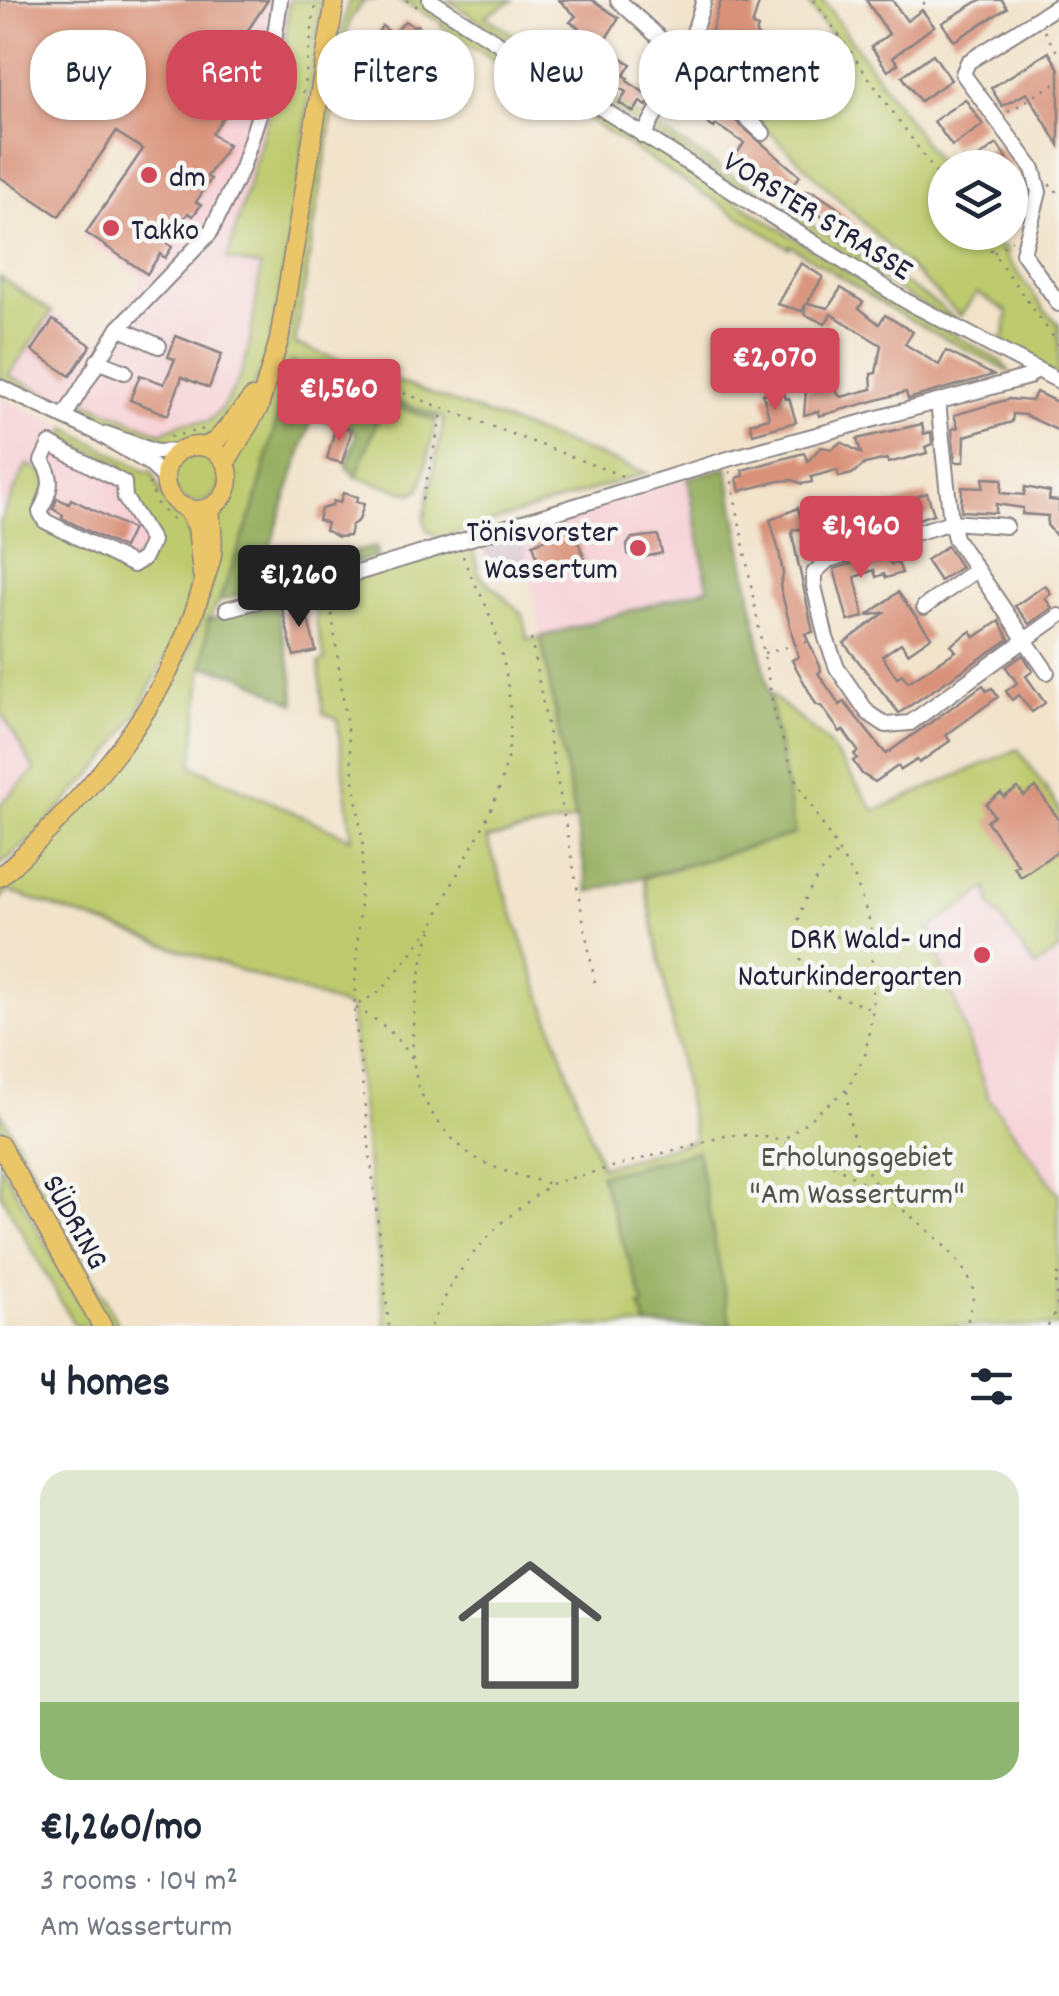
<!DOCTYPE html>
<html lang="en">
<head>
<meta charset="utf-8">
<style>
  :root { --surface:#fff; --page:#f6f6f7; --text:#1f2937; --muted:#747a83; --line:#e0e1e3; --accent:#d1495b }
  body { margin:0; font-family:Dekko,sans-serif; background:var(--page); color:var(--text); height:100vh; display:flex; flex-direction:column; font-size:38px; white-space:nowrap }
  * { box-sizing:border-box; margin:0 }
  p { font-size:32px; color:var(--muted) }
  .icon { flex:none; width:55px; height:55px; fill:none; stroke:currentColor; stroke-width:2; stroke-linecap:round; stroke-linejoin:round }
  .map { position:relative; height:1326px; overflow:hidden }
  .details { display:flex; flex-direction:column; background:var(--surface); flex:1 }
  .details>* { flex:none }
  .top-card { position:absolute; left:30px; top:30px; width:1000px; height:90px; display:flex; gap:20px }
  .tools { position:absolute; left:928px; top:150px; display:grid; gap:20px }
  .tools a { display:grid; place-items:center; width:100px; height:100px; border-radius:50%; background:var(--surface); box-shadow:0 2px 8px #0004; font-size:50px }
  .price { position:absolute; translate:-50% -85px; padding:0 22px; border-radius:10px; background:var(--accent); color:#fff; font-size:32px; line-height:65px; filter:drop-shadow(0 2px 5px #0008) }
  .price::after { content:''; position:absolute; left:50%; top:60px; width:30px; height:22px; margin-left:-15px; background:inherit; clip-path:polygon(0 0,100% 0,50% 100%) }
  .price.selected { background:#222; color:#fff }
  ul { padding:0; list-style:none }
  li { display:grid; align-content:center; gap:20px; height:530px; padding:0 40px }
  li+li { border-top:2px solid var(--line) }
  li span { display:grid; place-items:center; height:310px; border-radius:30px; color:#555 }
  li>.icon { margin-inline-start:auto }
  span .icon { width:180px; height:180px; fill:#fffc; stroke-width:1 }
  li b { font-size:42px }
  h2 { display:flex; justify-content:space-between; align-items:center; height:120px; padding:0 40px; font-size:42px }
  .chip { padding:0 35px; border-radius:40px; background:var(--surface); box-shadow:0 2px 8px #0004; font-size:35px; line-height:90px }
  .chip.selected { background:var(--accent); color:#fff }
  .map>svg:first-child { display:block }
</style>
</head>
<body>
<div class="map">
<svg width="1059" height="1326" viewBox="0 0 1059 1326">
  <rect width="100%" height="100%" fill="#f6f6f2"/>
  <filter id="ink" filterUnits="userSpaceOnUse"><feTurbulence type="fractalNoise" baseFrequency=".01" numOctaves="2"/><feDisplacementMap in="SourceGraphic" scale="20" xChannelSelector="R" yChannelSelector="G"/><feConvolveMatrix kernelMatrix="1 2 1 2 8 2 1 2 1" color-interpolation-filters="sRGB"/></filter>
  <filter id="wash" filterUnits="userSpaceOnUse"><feTurbulence type="fractalNoise" baseFrequency=".0048" numOctaves="4" result="noise"/><feDisplacementMap in="SourceGraphic" scale="40" xChannelSelector="R" yChannelSelector="G"/><feGaussianBlur stdDeviation="2.25" result="paint"/><feColorMatrix in="noise" values="0 0 0 0 0 0 0 0 0 0 0 0 0 0 0 0 0 1.4 0 .05"/><feComposite in="paint" operator="in"/></filter>
  <g filter="url(#wash)">
    <rect width="100%" height="100%" fill="#f2e3cb"/>
    <g fill="#f7cfd5">
      <polygon points="0,0 289,0 283,62 228,260 261,265 243,375 225,403 209,421 170,427 161,433 85,402 86,410 9,376 52,312 99,343 142,277 81,236 138,150 0,58"/>
      <polygon points="0,398 67,428 63,437 121,465 153,544 127,569 40,526 28,464 0,521"/>
      <polygon points="688,478 708,588 541,637 521,527"/>
      <polygon points="0,710 35,771 0,804"/>
      <polygon points="989,888 1035,967 1059,950 1059,1194 988,1097 930,929"/>
    </g>
    <polygon fill="#d2bdc8" points="521,527 527,560 489,571 481,540"/>
    <g fill="#bdcb6e" stroke="#707654" stroke-width="2.5">
      <path d="M289,0h32l-21,175 -21,124 -13,59 -11,26 -24,36 -29,21h-18l-9,5 -23,-1 -63,-25 -4,-19 76,32 20,-10 28,-2c44,-39 43,-100 52,-155l-34,-6 56,-198z"/>
      <polygon points="349,0 377,0 364,1 351,18 345,38 295,344 646,473 439,539 427,530 424,520 444,418 292,363 254,508 225,592 208,620 192,766 352,839 337,718 323,713 319,663 325,660 316,623 314,592 471,543 479,574 522,614 528,640 541,637 575,820 487,839 601,1167 695,1140 644,878 794,834 768,692 828,743 875,811 1018,749 1059,808 1059,950 1035,967 991,905 988,888 930,929 988,1097 1059,1194 1059,1326 731,1326 696,1151 644,1305 640,1307 647,1326 386,1326 350,1008 8,891 0,899 0,886 48,844 127,753 149,723 187,653 208,600 216,515 234,486 232,464 286,346 333,62"/>
      <polygon points="398,0 422,0 863,282 1001,362 1011,373 899,314 790,245 789,248 441,26 442,23"/>
      <polygon points="447,0 514,0 485,16 648,122 639,125"/>
      <polygon points="806,0 823,0 945,172 945,232 988,233 1000,250 1004,247 1008,252 1005,255 1046,312 1059,324 1059,376 982,337 1004,339 1008,312 977,293 960,316 759,122 847,58"/>
      <polygon points="654,126 940,306 960,325 907,296 655,134"/>
      <polygon points="0,277 52,312 9,376 58,398 49,404 0,381"/>
      <polygon points="384,402 436,421 421,488 412,494 356,477"/>
      <polygon points="67,428 147,472 152,471 162,495 187,518 196,568 181,629 136,715 107,759 28,842 0,865 0,804 35,771 0,710 0,521 27,464 43,472 48,484 37,509 40,527 127,569 153,544 135,511 121,465 62,437"/>
      <circle cx="196" cy="478" r="25"/>
      <polygon points="0,1111 119,1326 109,1326 0,1126"/>
      <polygon points="0,1163 93,1326 75,1326 0,1193"/>
    </g>
    <g fill="#96af61" stroke="#5c684e" stroke-width="2.5">
      <polygon points="291,363 438,416 436,421 384,402 356,477 346,467 356,435 353,429 316,418 311,421 263,569 270,572 376,547 377,557 219,601 254,508"/>
      <polygon points="727,467 795,834 589,892 541,637 708,588 688,478"/>
      <polygon points="275,603 293,678 295,704 240,675 203,666 208,620"/>
      <polygon points="697,1151 731,1326 647,1326 640,1306 644,1304 600,1175"/>
    </g>
    <g id="blocks">
      <g fill="#d99279">
        <polygon points="0,0 268,0 244,36 262,49 260,62 212,134 228,145 207,177 211,179 196,202 201,205 193,216 188,213 168,244 172,247 165,258 160,254 147,274 86,233 143,149 116,132 59,216 0,177"/>
        <polygon points="559,0 592,0 619,18 603,43 570,22 576,16"/>
        <polygon points="721,0 746,5 748,0 760,0 752,26 758,28 756,34 766,46 759,50 770,65 752,77 765,95 774,89 780,98 757,111 738,84 732,88 723,75 746,59 727,36 723,52 707,47"/>
        <polygon points="866,0 892,0 907,21 922,10 934,26 893,57 898,64 888,71 871,47 889,34"/>
        <polygon points="980,0 1002,0 1007,8 954,41 942,23"/>
        <polygon points="405,21 413,26 418,25 423,33 407,57 375,37 382,26 393,34"/>
        <polygon points="607,48 631,64 624,75 628,78 627,81 652,98 647,106 640,102 634,112 619,103 626,92 597,74 604,62 600,59"/>
        <polygon points="1049,52 1059,69 1059,145 1027,93 1002,106 991,88"/>
        <polygon points="933,54 951,80 920,101 902,76"/>
        <polygon points="684,85 715,103 800,176 788,190 765,168 763,172 736,155 744,143 716,125 714,128 708,124 684,105 688,99 679,93"/>
        <polygon points="965,99 983,125 952,146 934,121"/>
        <polygon points="997,144 1013,168 964,168"/>
        <polygon points="796,190 814,192 835,206 859,229 852,237 829,215 827,219 793,201"/>
        <polygon points="801,263 823,277 807,303 828,308 841,288 863,302 859,308 879,324 885,315 913,332 905,344 939,365 946,351 993,375 908,399 906,392 819,416 818,411 804,415 806,390 826,384 830,365 838,394 841,397 872,389 871,374 876,373 881,345 831,314 825,324 804,314 806,304 802,311 777,304"/>
        <polygon points="53,320 91,345 70,376 32,351"/>
        <polygon points="176,336 222,354 209,388 182,377 168,415 130,400 140,375 164,384 175,359 168,357"/>
        <polygon points="783,389 786,399 789,398 796,422 753,434 750,423 769,418 763,394"/>
        <polygon points="1036,392 1059,403 1059,431 1025,415 1013,414 1012,422 965,436 964,462 955,462 952,429 958,427 954,415 1009,399 1032,401"/>
        <polygon points="922,424 924,434 931,432 932,444 925,447 927,453 888,463 887,459 865,464 852,474 839,477 837,470 811,477 812,482 802,484 793,480 779,481 740,491 737,478 744,476 742,470 804,453 808,461 821,447 832,449 841,442 861,453 857,439"/>
        <polygon points="336,425 352,429 342,463 327,459"/>
        <polygon points="983,478 1002,479 1001,493 1024,495 1025,487 1050,492 1049,500 1059,501 1059,539 1047,525 1048,516 1022,514 1023,508 996,504 996,513 961,511 962,487 983,488"/>
        <polygon points="343,493 358,497 356,502 364,504 359,520 352,525 349,536 338,537 325,530 327,523 318,520 321,509 332,506 333,501 340,503"/>
        <polygon points="927,493 934,514 864,536 863,532 852,536 851,533 816,540 813,530 793,529 792,534 813,632 805,634 820,666 821,671 818,673 840,705 844,702 886,754 983,685 987,691 992,688 998,697 946,735 950,741 919,763 917,760 901,770 898,766 875,782 862,774 853,761 857,758 854,754 858,751 843,730 840,732 822,707 816,704 794,664 792,660 798,657 780,586 783,574 779,551 770,520 798,508 800,516 824,508 825,513 837,509 840,517 859,512 860,515"/>
        <polygon points="57,498 69,504 71,499 132,529 123,548 62,518 63,515 53,509"/>
        <polygon points="573,528 585,560 542,573 533,544"/>
        <polygon points="658,535 662,553 636,559 628,554 627,545 632,538"/>
        <polygon points="947,546 961,567 940,581 926,560"/>
        <polygon points="887,553 891,565 898,563 902,573 886,578 884,574 876,577 874,570 855,577 864,617 848,621 834,569"/>
        <polygon points="1045,585 1051,594 1045,598 1052,608 1029,624 1015,606"/>
        <polygon points="898,592 931,637 908,653 901,643 882,656 897,678 902,674 908,682 956,651 951,645 971,631 975,637 999,621 1009,639 899,713 844,643 886,612 867,616"/>
        <polygon points="304,604 316,651 294,656 282,609"/>
        <polygon points="1023,655 1033,671 1026,676 1045,703 1032,712 1019,695 1012,700 1006,691 1017,683 1006,667"/>
        <polygon points="1036,787 1059,820 1059,850 1021,877 1014,867 1018,865 987,821 994,816 986,804 1001,793 1004,797 1018,788 1024,796"/>
      </g>
    </g>
  </g>
  <g filter="url(#ink)">
    <use href="#blocks" fill-opacity="0" stroke="#8a8283" stroke-width="2.5"/>
    <g fill="none" stroke-linecap="round" stroke-linejoin="round">
      <defs>
        <g id="minor">
          <polyline points="430,0 906,301 1059,381"/>
          <polyline points="618,0 763,133"/>
          <polyline points="1059,5 968,62 963,74 1033,169 1039,192 1023,253 1059,304"/>
          <polyline points="643,136 685,60 704,0"/>
          <polyline points="119,328 159,346"/>
          <polyline points="97,361 125,372"/>
          <polyline points="0,387 96,432 150,464 164,478"/>
          <polyline points="938,402 951,522 955,538 1025,640 910,723 886,725 868,713 837,668 826,638 814,586 814,573 828,560 951,522 1006,526"/>
          <polyline points="64,417 119,328 210,233 242,168 267,89 280,0"/>
          <polyline points="107,434 156,452 178,451"/>
          <path d="M50,444l74,39 1,15 27,43 -9,18 -10,6 -88,-44 -5,-9c9,-19 16,-32 2,-51z"/>
          <polyline points="924,607 976,570"/>
          <polyline points="227,609 328,582 728,459 1028,377 1035,370"/>
          <polyline points="1047,672 1025,640 1059,616"/>
        </g>
        <g id="major">
          <circle cx="197" cy="478" r="32"/>
          <polyline points="206,446 216,441 252,398"/>
          <polyline points="226,462 259,407 279,340 335,0"/>
          <polyline points="187,509 197,526 202,574"/>
          <path d="M0,877c87,-80 167,-170 201,-286 4,-13 9,-24 11,-37 2,-15 -1,-31 -2,-46"/>
          <polyline points="0,1145 102,1326"/>
        </g>
      </defs>
      <use href="#minor" stroke="#8a8283" stroke-width="18"/>
      <use href="#major" stroke="#8a8283" stroke-width="21"/>
      <g stroke="#8a8283" stroke-width="2.5" stroke-dasharray="2.5 8" stroke-linecap="butt">
        <polyline points="406,0 418,7"/>
        <polyline points="814,0 945,186"/>
        <polyline points="923,4 928,0"/>
        <polyline points="1044,31 1059,55"/>
        <polyline points="303,93 316,0"/>
        <polyline points="1008,112 1057,82 1059,85"/>
        <polyline points="1049,186 1052,184 1059,195"/>
        <polyline points="978,232 1059,345"/>
        <polyline points="994,253 1012,240"/>
        <polyline points="335,367 625,477"/>
        <polyline points="170,437 205,429"/>
        <polyline points="730,471 776,721 797,782 855,879 871,925 873,1009 865,1055 847,1089 782,1141"/>
        <polyline points="149,483 158,506 174,520"/>
        <polyline points="422,500 443,410"/>
        <path d="M463,556c6,20 18,36 25,55 17,43 27,95 20,142 -9,63 -54,115 -75,174 -15,42 -28,114 -15,157 7,24 28,51 48,67 24,19 56,25 84,33"/>
        <polyline points="329,593 363,847 354,1007 389,1326"/>
        <polyline points="531,639 595,983"/>
        <polyline points="764,653 814,640"/>
        <path d="M836,855c-36,35 -63,103 -8,136 12,8 30,12 44,18"/>
        <path d="M412,1058c-16,-24 -33,-38 -58,-51l28,-17 50,-63"/>
        <path d="M847,1091c2,45 10,65 35,103"/>
        <polyline points="1057,1306 1056,1275 1059,1275"/>
        <path d="M431,1326l22,-45 20,-27 28,-31 49,-39 179,-49c18,0 36,0 54,7 52,18 170,90 189,144 4,11 -3,26 -5,38"/>
        <polyline points="952,1326 976,1326"/>
        <polyline points="1048,1326 1059,1306"/>
      </g>
      <use href="#minor" stroke="#fff" stroke-width="14"/>
      <use href="#major" stroke="#ebc669" stroke-width="18"/>
    </g>
  </g>
  <g fill="#d1495b" stroke="#f6f6f2" stroke-width="4">
    <circle cx="149" cy="175" r="10"/>
    <circle cx="111" cy="228" r="10"/>
    <circle cx="638" cy="548" r="10"/>
    <circle cx="982" cy="955" r="10"/>
  </g>
  <g text-anchor="middle" stroke-width="9" stroke-linejoin="round" paint-order="stroke">
    <g font-size="32" fill="#22223b" stroke="#f6f6f2" text-anchor="start">
      <text x="169" y="186">dm</text>
      <text x="131" y="239">Takko</text>
      <text x="618" y="541" text-anchor="end">Tönisvorster<tspan x="618" dy="37">Wassertum</tspan></text>
      <text x="962" y="948" text-anchor="end">DRK Wald- und<tspan x="962" dy="37">Naturkindergarten</tspan></text>
    </g>
    <g font-size="32" fill="#22223b" stroke="#f6f6f2">
      <text transform="translate(819 214) rotate(32)" y="11">VORSTER STRASSE</text>
      <text transform="translate(77 1221) rotate(61)" y="11">SÜDRING</text>
    </g>
    <g font-size="32" fill="#50554a" stroke="#f6f6f2">
      <text x="857" y="1166">Erholungsgebiet<tspan x="857" dy="37">"Am Wasserturm"</tspan></text>
    </g>
  </g>
</svg>
<div class="tools">
<a><svg class="icon" aria-label="layers" viewBox="0 0 24 24"><path d="M12 4l9 5-9 5-9-5zM3 14l9 5 9-5"/></svg></a>
</div>
<b class="price" style="left:775px;top:413px">€2,070</b>
<b class="price" style="left:339px;top:444px">€1,560</b>
<b class="price" style="left:861px;top:581px">€1,960</b>
<b class="price selected" style="left:299px;top:630px">€1,260</b>
<div class="top-card">
<a class="chip">Buy</a>
<a class="chip selected">Rent</a>
<a class="chip">Filters</a>
<a class="chip">New</a>
<a class="chip">Apartment</a>
</div>
</div>
<section class="details">
<h2>4 homes<svg class="icon" aria-label="filters" viewBox="0 0 24 24"><path d="M4 7h16M4 17h16"/><circle cx="9" cy="7" r="2"/><circle cx="15" cy="17" r="2"/></svg></h2>
<ul>
<li><span style="background:linear-gradient(#dfe7d0 75%,#8fb573 0)"><svg class="icon" aria-label="home" viewBox="0 0 24 24"><path d="M3 11l9-7 9 7M6 9v11h12V9"/></svg></span><div><b>€1,260/mo</b><p>3 rooms · 104 m²</p><p>Am Wasserturm</p></div></li>
</ul>
</section>
</body>
</html>
